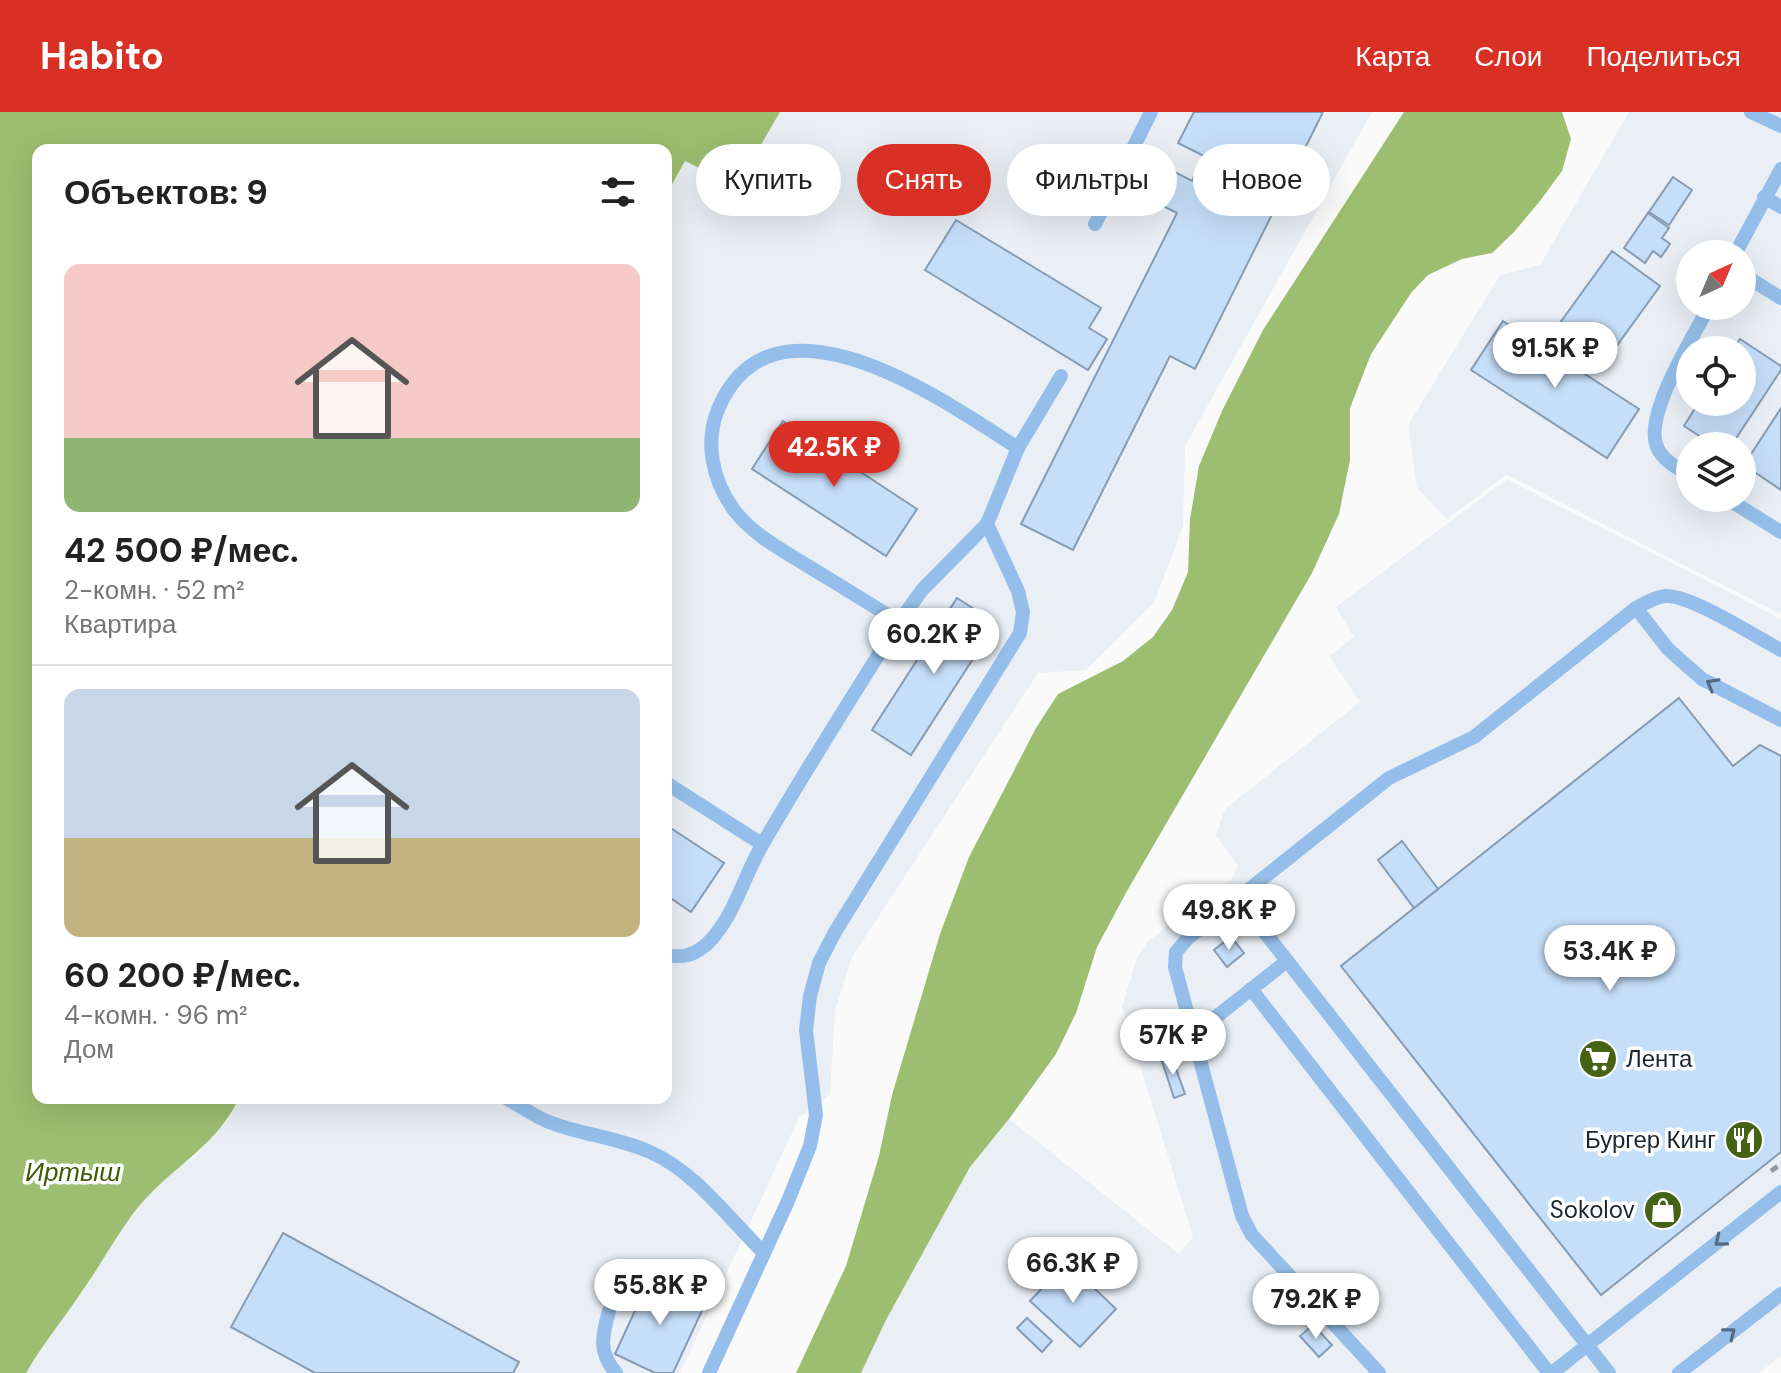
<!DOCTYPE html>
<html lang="ru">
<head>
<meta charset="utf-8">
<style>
  :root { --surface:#fff; --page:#f6f6f6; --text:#222; --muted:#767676; --line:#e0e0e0; --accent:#d93025 }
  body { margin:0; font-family:"DM Sans",sans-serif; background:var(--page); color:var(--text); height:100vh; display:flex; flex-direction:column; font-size:30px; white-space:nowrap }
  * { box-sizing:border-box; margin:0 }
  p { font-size:26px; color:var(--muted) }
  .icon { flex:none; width:44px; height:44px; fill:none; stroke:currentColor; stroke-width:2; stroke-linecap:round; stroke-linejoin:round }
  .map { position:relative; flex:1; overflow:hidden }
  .sheet { position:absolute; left:32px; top:32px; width:640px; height:960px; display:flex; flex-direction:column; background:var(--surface); border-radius:16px; box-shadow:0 8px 32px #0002 }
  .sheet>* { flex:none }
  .banner { position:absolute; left:696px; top:32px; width:760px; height:72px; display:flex; gap:16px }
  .needle { width:52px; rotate:44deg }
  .controls { position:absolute; left:1676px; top:128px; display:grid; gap:16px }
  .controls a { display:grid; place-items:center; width:80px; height:80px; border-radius:50%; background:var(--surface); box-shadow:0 8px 32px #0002; font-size:40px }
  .price { position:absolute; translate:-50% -68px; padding:0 18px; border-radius:28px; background:#fff; color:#222; font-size:26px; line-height:52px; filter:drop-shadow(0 2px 4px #0008) }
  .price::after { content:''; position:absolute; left:50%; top:48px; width:24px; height:18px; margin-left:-12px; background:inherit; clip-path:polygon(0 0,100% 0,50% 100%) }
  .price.active { background:var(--accent); color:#fff }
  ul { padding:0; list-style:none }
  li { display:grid; align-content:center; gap:16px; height:424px; padding:0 32px }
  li+li { border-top:2px solid var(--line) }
  li span { display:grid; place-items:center; height:248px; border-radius:16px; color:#555 }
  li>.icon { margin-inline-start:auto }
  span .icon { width:144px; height:144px; fill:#fffc; stroke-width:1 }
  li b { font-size:34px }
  h2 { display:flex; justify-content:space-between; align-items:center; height:96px; padding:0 32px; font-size:34px }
  .chip { padding:0 28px; border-radius:36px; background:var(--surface); box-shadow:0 8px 32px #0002; font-size:28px; line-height:72px }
  .chip.active { background:var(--accent); color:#fff }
  header { display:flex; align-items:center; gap:48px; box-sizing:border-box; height:112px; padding:0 40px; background:var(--accent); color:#fff }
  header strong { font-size:38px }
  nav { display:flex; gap:44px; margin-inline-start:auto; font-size:28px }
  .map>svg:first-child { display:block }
</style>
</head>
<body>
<header>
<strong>Habito</strong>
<nav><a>Карта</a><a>Слои</a><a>Поделиться</a></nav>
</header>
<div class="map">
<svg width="1781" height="1261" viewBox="0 0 1781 1261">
  <rect width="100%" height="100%" fill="#fafafa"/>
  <g fill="#e9eff5" fill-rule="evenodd">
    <polygon points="780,0 1372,0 1185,334 1183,414 1154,491 1086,558 1038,561 852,845 835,899 830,982 799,1006 680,1261 26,1261 44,1230 84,1178 121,1119 140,1093 171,1061 195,1044 229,1007 239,986 666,986 666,83 685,48 737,73"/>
    <path d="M1629,0h152v502l-275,-139 -59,44 -30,-31 -9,-63 92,-150 40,-10zM1690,142h52v52h-52zM1690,238h52v52h-52zM1690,334h52v52h-52z"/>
    <polygon points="1507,367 1781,507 1781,1244 1759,1261 861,1261 886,1208 970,1055 1009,1007 1179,1142 1193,1125 1122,895 1137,846 1148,829 1231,768 1238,754 1216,723 1225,697 1360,590 1329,544 1354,525 1336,495"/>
  </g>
  <g fill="#9cbe70">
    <path d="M0,0h780l-43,74 -52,-25 -19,34v-45h-628v948h201c-22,48 -66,68 -99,107 -21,25 -36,55 -55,82 -19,29 -41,55 -59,86h-26z"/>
    <polygon points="1404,0 1562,0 1571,27 1562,59 1540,89 1514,120 1492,141 1462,147 1428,163 1411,181 1371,242 1350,296 1350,348 1339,402 1312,461 1127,779 1097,835 1076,901 1056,942 1009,1007 970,1055 886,1208 861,1261 796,1261 846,1154 879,1044 892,983 940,822 969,745 1036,616 1058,582 1123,549 1153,525 1172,498 1188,460 1190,407 1199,354 1222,299 1263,218"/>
  </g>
  <g fill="#c6dff9" stroke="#869cb4" stroke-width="2">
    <polygon points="1194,0 1323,0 1195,257 1170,244 1073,438 1021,412 1177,101 1159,92 1175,60 1192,69 1204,44 1178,31"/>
    <polygon points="1673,65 1692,78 1669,113 1649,100"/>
    <polygon points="1648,101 1669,116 1662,126 1670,132 1661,145 1653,139 1645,151 1624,136"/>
    <polygon points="956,108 1101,196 1089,216 1107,227 1088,258 925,158"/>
    <polygon points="1612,139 1660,174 1605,250 1557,215"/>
    <polygon points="1503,209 1639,297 1607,346 1471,258"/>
    <polygon points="1740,227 1781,254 1781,258 1731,334 1715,334 1684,314 1699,290 1742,290 1742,238 1733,238"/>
    <polygon points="1781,296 1781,378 1744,353"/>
    <polygon points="783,309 917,397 886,444 752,357"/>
    <polygon points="957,486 996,511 911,643 872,618"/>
    <polygon points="1679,586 1733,654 1760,633 1781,644 1781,1040 1601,1183 1341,854"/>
    <polygon points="666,713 724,751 691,800 666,783"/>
    <polygon points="1402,729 1438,777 1414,796 1378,748"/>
    <polygon points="1231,825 1244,841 1227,855 1214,838"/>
    <polygon points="1171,943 1185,982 1174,986 1161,946"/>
    <polygon points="283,1121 519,1250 513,1261 315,1261 231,1215"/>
    <polygon points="1067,1150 1116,1197 1080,1235 1030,1189"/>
    <polygon points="651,1164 706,1190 673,1261 655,1261 615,1242"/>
    <polygon points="1027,1206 1052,1229 1042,1240 1017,1216"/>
    <polygon points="1313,1213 1332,1233 1319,1245 1300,1224"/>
  </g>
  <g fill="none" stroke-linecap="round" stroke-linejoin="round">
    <polyline stroke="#969a9e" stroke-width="5" stroke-dasharray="8 4" stroke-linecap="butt" points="1771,1059 1781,1052"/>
    <g stroke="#95bfea" stroke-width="14">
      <polyline points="1751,0 1781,14"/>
      <polyline points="1764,85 1781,95"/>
      <polyline points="1095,112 1151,0"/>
      <polyline points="1735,142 1781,57"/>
      <polyline points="1742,162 1781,186"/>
      <path d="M1690,364c-12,-8 -27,-15 -33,-29 -14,-32 37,-111 52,-141"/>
      <polyline points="1726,386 1781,420"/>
      <polyline points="1636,496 1668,537 1702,567 1781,608"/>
      <path d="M899,510c-29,-18 -58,-36 -88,-54 -27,-17 -57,-32 -77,-58 -22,-30 -30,-69 -15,-103 56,-128 228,-4 299,41"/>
      <polyline points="666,671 762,732"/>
      <polyline points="1238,786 1609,1261"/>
      <path d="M666,843c18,4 31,-1 44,-14 26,-28 35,-69 55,-101 43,-74 89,-146 134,-218l23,-32 65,-66"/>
      <polyline points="1251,877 1549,1261"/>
      <polyline points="1193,923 1287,849"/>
      <path d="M506,986c14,8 28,18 43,24 32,13 68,15 101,30 46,20 78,66 114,101"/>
      <path d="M609,1199c-7,25 -11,41 7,62"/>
      <polyline points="709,1261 788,1089 810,1034 816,1003 806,918 810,884 819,851 835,820 1020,521 1023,500 1018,479 987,412 1018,336 1061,264"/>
      <path d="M1379,1261l-127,-138 -10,-19 -67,-249 1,-15 12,-14 201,-160 85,-41 162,-129c9,-5 19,-11 29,-12 25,-2 91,41 116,54"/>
      <polyline points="1552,1261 1781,1080"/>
      <polyline points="1679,1261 1781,1182"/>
    </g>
  </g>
  <defs><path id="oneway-chevron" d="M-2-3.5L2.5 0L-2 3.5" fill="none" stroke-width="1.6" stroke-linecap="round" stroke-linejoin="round" transform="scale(2)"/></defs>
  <g stroke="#526a83">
    <use href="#oneway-chevron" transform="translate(1712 572) rotate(-151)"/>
    <use href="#oneway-chevron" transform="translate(1720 1129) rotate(141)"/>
    <use href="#oneway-chevron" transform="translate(1730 1221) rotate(-38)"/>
  </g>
  <defs>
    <symbol id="supermarket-disc" viewBox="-11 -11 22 22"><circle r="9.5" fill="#466215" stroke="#fff"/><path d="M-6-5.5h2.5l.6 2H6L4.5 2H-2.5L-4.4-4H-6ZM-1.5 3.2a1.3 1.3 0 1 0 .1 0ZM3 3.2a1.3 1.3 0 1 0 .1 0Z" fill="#fff"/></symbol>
    <symbol id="restaurant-disc" viewBox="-11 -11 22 22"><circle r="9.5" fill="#466215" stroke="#fff"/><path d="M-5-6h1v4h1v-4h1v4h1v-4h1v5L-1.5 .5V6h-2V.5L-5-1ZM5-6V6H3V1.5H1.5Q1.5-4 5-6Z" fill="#fff"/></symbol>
    <symbol id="shop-disc" viewBox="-11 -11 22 22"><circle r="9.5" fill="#466215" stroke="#fff"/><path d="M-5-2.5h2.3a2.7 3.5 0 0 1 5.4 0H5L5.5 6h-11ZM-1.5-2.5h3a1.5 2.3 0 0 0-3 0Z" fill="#fff"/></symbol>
  </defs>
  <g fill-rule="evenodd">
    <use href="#supermarket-disc" x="1576" y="925" width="44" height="44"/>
    <use href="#restaurant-disc" x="1722" y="1006" width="44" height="44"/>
    <use href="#shop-disc" x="1641" y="1076" width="44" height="44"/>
  </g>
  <g text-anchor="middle" stroke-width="7" stroke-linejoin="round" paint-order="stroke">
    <g font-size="24" fill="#1c252e" stroke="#fff" text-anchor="end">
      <text x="1626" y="955" text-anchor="start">Лента</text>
      <text x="1716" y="1036">Бургер Кинг</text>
      <text x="1635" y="1106">Sokolov</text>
    </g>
    <g font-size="26" font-style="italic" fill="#3e5c02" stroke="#fff">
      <text x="73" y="1069">Иртыш</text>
    </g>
  </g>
</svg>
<div class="controls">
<a><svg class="needle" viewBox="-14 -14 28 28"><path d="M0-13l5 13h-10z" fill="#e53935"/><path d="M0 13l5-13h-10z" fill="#767676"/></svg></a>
<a><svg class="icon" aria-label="locate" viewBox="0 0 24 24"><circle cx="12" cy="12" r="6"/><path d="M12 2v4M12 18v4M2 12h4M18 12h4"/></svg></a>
<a><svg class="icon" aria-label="layers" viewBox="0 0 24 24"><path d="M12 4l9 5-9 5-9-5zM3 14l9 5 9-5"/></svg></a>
</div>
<b class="price" style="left:1555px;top:278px">91.5K ₽</b>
<b class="price active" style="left:834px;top:377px">42.5K ₽</b>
<b class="price" style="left:934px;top:564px">60.2K ₽</b>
<b class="price" style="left:1229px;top:840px">49.8K ₽</b>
<b class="price" style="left:1610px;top:881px">53.4K ₽</b>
<b class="price" style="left:1173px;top:965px">57K ₽</b>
<b class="price" style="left:1073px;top:1193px">66.3K ₽</b>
<b class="price" style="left:660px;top:1215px">55.8K ₽</b>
<b class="price" style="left:1316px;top:1229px">79.2K ₽</b>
<div class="banner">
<a class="chip">Купить</a>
<a class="chip active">Снять</a>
<a class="chip">Фильтры</a>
<a class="chip">Новое</a>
</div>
<section class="sheet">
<h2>Объектов: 9<svg class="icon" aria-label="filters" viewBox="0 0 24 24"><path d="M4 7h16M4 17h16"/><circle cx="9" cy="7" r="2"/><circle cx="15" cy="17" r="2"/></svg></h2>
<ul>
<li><span style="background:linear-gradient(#f6c9c9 70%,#8fb573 0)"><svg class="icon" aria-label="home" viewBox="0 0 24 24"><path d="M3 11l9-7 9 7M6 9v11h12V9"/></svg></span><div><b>42 500 ₽/мес.</b><p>2-комн. · 52 m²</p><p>Квартира</p></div></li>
<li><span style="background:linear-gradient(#c9d6e8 60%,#c2b280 0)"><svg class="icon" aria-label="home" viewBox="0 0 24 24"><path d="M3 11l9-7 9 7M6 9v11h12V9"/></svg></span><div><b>60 200 ₽/мес.</b><p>4-комн. · 96 m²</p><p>Дом</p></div></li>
</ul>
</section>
</div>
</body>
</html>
